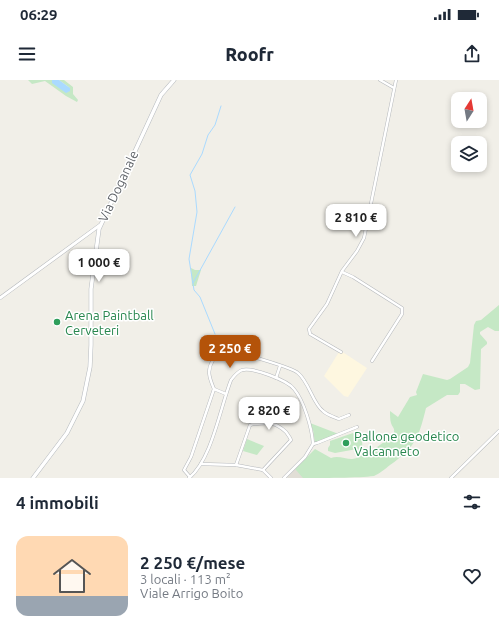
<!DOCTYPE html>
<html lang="it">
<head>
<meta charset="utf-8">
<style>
  :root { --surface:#fff; --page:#f2f2f3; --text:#1f2937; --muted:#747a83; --line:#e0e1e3; --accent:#b45309 }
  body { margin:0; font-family:Ubuntu,sans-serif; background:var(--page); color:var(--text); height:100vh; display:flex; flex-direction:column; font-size:15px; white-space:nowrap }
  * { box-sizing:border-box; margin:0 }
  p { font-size:13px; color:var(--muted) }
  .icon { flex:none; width:22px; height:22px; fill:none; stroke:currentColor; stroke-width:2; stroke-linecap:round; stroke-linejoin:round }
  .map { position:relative; height:398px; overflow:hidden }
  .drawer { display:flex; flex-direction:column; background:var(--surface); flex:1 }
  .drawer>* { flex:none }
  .needle { width:26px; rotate:11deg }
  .controls { position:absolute; left:451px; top:12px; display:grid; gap:8px }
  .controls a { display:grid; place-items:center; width:36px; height:36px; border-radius:8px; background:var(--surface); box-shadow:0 2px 6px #0003; font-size:20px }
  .price { position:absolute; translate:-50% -34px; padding:0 9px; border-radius:8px; background:#fff; color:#222; font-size:13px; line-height:26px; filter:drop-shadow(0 1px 2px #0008) }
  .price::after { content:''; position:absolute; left:50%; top:24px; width:12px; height:9px; margin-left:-6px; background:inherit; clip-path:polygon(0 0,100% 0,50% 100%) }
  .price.selected { background:var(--accent); color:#fff }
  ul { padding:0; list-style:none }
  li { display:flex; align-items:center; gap:12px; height:100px; padding:0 16px }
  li+li { border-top:1px solid var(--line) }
  li span { display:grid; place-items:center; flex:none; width:112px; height:80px; border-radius:12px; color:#555 }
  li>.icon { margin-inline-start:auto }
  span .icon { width:48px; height:48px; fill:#fffc; stroke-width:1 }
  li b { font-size:17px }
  h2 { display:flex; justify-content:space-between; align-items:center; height:48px; padding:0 16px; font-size:17px }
  .status { display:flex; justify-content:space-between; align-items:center; height:28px; padding:0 20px; background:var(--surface); direction:ltr }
  .status svg { height:11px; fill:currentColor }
  header { display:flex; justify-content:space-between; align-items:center; height:52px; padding:0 16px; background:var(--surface); font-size:18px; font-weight:800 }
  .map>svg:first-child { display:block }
</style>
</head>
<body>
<div class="status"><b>06:29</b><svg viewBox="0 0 49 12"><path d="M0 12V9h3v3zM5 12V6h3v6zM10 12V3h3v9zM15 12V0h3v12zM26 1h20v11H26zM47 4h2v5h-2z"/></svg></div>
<header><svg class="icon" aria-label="menu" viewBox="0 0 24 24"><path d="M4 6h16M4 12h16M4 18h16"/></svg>Roofr<svg class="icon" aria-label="share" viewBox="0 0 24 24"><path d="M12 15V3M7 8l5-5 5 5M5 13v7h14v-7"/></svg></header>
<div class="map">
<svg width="499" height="398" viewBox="0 0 499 398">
  <rect width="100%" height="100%" fill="#f1efe8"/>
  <polygon fill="#fef7e0" points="341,271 367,288 348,317 344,316 324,296 339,272"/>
  <polygon fill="#e1ded6" points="295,389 304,397 303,398 287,398"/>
  <g fill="#c5e8c5">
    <polygon points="28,0 52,0 70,8 59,0 64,0 73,7 73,14 78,20 77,22 66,16 45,1 32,4"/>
    <polygon points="191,188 195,190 201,190 196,206 192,206"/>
    <path d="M499,225v26h-4l-7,-4 -8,5v2l7,8v2l-6,5 -1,40 -5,1 -10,-6h-5v8l-2,3h-11l-21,13c-7,29 -11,40 -36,57 -5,4 -11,9 -16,11 -15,2 -54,2 -71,2l-8,-9 20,-20 16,9c7,-3 14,1 21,1 8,0 40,-20 42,-27 1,-4 -2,-5 -3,-9 -1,-3 -1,-8 -1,-12l8,6 12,-20 7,-2 -1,-3 7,-18 24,6 3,-1 18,-12 2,-4 4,-38 2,-4 5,-1z"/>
    <polygon points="310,343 336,353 337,354 315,363 313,350"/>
    <polygon points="353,353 356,356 361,354 363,371 362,374 357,369 335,373 328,371 328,368 330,365 330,361"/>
    <polygon points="247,359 264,366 257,375 243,371"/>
  </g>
  <polygon fill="#aadaff" points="52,0 59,0 70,8 70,11 66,13 52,3"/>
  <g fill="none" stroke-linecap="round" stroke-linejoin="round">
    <g stroke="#aadaff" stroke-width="1">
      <polyline points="193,203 235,127"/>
      <polyline points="215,254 200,217 194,210 189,179 197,132 195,111 190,95 202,74 208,55 215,45 221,26"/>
    </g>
    <defs>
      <g id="minor">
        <polyline points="380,0 394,8"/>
        <polyline points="342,192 353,197 402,228 402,234 372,281"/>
        <polyline points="341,272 310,254 309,249 327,224 342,191 357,171 364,158 396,0"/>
        <polyline points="276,298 280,286"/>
        <polyline points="214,309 226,314"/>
        <polyline points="313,364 317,363 357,347"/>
        <polyline points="201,384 236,385 263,390 271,398"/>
        <path d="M236,385l14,-40 3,-1c15,-1 21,-3 33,8 2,3 4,5 5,8l-28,30"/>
        <path d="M190,397l-6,-7 7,-13 23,-68c-4,-10 -8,-18 -1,-29 2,-4 10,-9 15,-9 10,1 63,16 70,22 11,9 15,31 25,38 4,4 11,6 16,8l10,-4"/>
        <path d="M189,398c23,-19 31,-70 42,-98 3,-4 6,-8 11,-10 10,-3 45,10 52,19 10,12 18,39 19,55"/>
        <polyline points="284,398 305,377 313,364"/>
        <polyline points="451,398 499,351"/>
      </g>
      <polyline id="tertiary" points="0,218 100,145"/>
      <polyline id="secondary" points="33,398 67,353 83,321 90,287 91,265 91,209 99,149 161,15 174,0"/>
    </defs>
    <use href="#minor" stroke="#b5b8bc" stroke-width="3.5"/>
    <use href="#tertiary" stroke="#b5b8bc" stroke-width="4"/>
    <use href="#secondary" stroke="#b6babf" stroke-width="4.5"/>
    <use href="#minor" stroke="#fff" stroke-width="2.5"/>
    <use href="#tertiary" stroke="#fff" stroke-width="3"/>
    <use href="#secondary" stroke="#fff" stroke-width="3.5"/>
  </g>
  <g fill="#2e9e5b" stroke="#fff" stroke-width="1.5">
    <circle cx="57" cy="242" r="4"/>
    <circle cx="346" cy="363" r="4"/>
  </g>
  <g text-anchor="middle" stroke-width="3" stroke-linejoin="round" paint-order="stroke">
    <g font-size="13" fill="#5f6368" stroke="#fff">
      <text transform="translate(118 106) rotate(-65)" y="5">Via Doganale</text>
    </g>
    <g font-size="13" fill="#27864d" stroke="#fff" text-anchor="start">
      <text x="65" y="240">Arena Paintball<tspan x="65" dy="15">Cerveteri</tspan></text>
      <text x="354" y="361">Pallone geodetico<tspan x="354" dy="15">Valcanneto</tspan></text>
    </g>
  </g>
</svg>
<div class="controls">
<a><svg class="needle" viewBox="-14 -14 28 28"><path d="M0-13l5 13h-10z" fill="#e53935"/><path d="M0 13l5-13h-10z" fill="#747a83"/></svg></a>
<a><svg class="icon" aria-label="layers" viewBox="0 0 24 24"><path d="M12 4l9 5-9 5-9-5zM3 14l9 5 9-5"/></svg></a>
</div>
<b class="price" style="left:356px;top:158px">2 810 €</b>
<b class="price" style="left:99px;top:203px">1 000 €</b>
<b class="price selected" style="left:230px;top:289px">2 250 €</b>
<b class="price" style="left:269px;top:351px">2 820 €</b>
</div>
<section class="drawer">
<h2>4 immobili<svg class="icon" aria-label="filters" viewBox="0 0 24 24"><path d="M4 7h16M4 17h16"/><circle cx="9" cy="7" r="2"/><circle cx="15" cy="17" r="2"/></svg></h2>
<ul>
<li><span style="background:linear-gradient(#ffd9b3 75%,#9aa5b1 0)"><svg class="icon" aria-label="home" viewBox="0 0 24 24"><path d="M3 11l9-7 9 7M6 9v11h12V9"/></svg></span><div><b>2 250 €/mese</b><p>3 locali · 113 m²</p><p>Viale Arrigo Boito</p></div><svg class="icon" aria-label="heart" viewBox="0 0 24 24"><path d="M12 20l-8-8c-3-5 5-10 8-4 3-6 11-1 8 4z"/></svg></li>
</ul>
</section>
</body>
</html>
